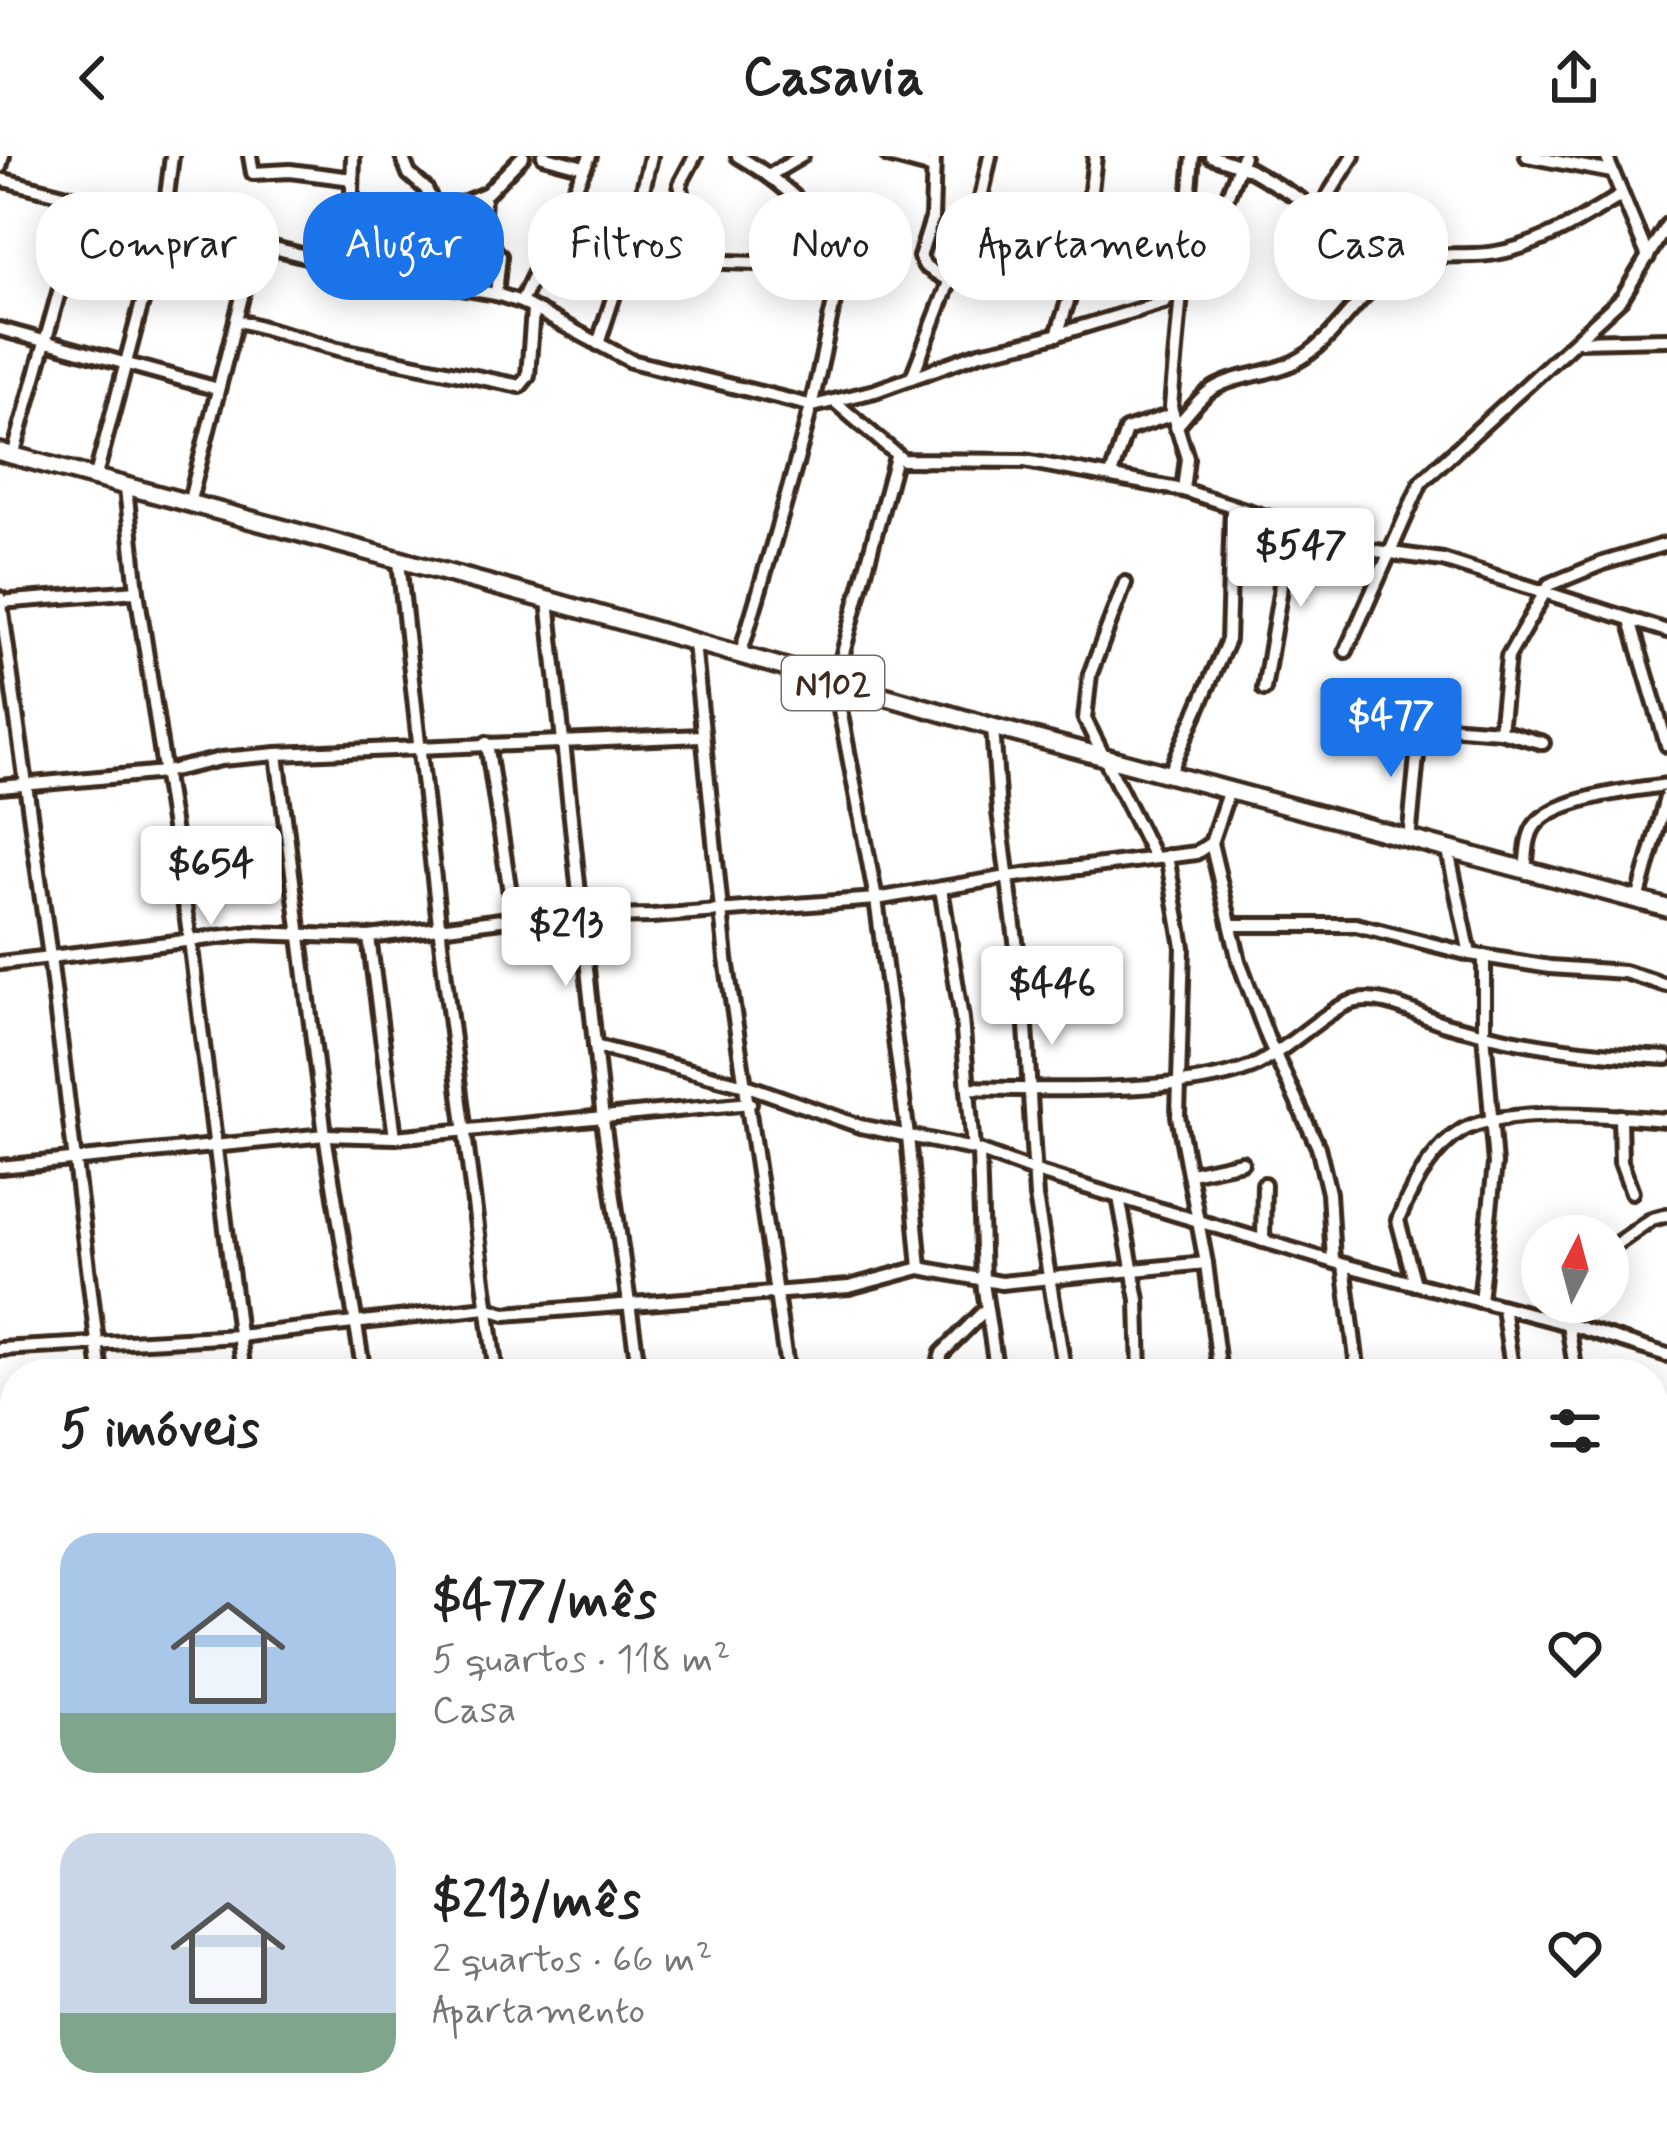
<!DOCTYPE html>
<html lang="pt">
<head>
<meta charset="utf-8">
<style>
  :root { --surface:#fff; --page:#f2f2f2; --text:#222; --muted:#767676; --accent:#1a73e8 }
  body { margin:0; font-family:Mynerve,sans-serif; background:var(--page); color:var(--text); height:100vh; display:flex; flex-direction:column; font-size:45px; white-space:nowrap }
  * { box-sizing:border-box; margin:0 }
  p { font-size:39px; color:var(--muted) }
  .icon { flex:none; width:66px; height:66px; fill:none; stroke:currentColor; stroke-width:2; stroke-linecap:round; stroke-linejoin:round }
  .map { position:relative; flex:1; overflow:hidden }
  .details { position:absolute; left:0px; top:1203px; width:1668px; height:771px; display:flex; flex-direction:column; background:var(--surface); border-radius:48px 48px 0 0; box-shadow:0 6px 30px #0003 }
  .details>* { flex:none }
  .top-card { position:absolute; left:36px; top:36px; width:1596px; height:108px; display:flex; gap:24px }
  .needle { width:78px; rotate:6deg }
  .tools { position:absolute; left:1521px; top:1059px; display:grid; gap:24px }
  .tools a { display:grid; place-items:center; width:108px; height:108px; border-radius:50%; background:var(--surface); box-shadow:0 6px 30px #0003; font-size:60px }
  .price { position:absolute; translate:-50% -102px; padding:0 27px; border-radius:12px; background:#fff; color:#222; font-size:39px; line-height:78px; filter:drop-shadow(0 3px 6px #0008) }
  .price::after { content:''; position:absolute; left:50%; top:72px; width:36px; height:27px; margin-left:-18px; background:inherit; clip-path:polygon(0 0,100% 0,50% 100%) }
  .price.active { background:var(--accent); color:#fff }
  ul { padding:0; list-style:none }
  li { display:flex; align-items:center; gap:36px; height:300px; padding:0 60px }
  li span { display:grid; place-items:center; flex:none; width:336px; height:240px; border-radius:36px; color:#555 }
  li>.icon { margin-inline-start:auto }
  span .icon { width:144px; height:144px; fill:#fffc; stroke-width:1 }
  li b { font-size:51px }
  h2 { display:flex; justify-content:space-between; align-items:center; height:144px; padding:0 60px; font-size:51px }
  .chip { padding:0 42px; border-radius:48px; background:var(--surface); box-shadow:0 6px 30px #0003; font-size:42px; line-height:108px }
  .chip.active { background:var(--accent); color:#fff }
  header { display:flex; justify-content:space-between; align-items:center; height:156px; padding:0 60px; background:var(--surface); font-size:54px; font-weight:700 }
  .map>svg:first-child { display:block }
</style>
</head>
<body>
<header><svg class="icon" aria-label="back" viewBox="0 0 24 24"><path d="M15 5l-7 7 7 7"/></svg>Casavia<svg class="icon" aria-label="share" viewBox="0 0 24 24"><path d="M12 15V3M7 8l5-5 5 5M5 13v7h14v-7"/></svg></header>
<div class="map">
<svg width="1667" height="1973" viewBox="0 0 1667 1973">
  <rect width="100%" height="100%" fill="#fff"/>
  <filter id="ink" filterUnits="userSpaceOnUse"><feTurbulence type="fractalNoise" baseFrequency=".00833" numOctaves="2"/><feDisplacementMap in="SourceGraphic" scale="24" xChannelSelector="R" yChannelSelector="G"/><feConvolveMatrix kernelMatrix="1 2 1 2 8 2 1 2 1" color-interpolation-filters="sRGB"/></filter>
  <g filter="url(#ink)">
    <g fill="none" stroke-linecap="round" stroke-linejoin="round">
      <defs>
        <g id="minor">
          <polyline points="250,0 253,17 290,15 352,23"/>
          <polyline points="402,0 409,18 426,33 438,58"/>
          <polyline points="543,0 584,11"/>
          <path d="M738,0c39,23 88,60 99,106 5,19 -5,44 -8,63 -22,113 -57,221 -89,331"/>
          <polyline points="888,0 933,12"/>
          <polyline points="934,0 932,63 920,101 925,110 949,125"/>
          <polyline points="1211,0 1249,13 1300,43 1351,89 1372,129"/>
          <polyline points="1527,0 1612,16"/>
          <polyline points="1606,0 1648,101"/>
          <polyline points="0,11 3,0"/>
          <polyline points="770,19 802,0"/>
          <polyline points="0,23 381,119 496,138 521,146 631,205 813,250 875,235 980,197 1035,185 1164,146 1201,109 1243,0"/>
          <polyline points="484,39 482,79 500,100 496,138"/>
          <polyline points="1316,59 1353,0"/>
          <polyline points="414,67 487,37 523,0"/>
          <polyline points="557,69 665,104 757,107"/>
          <polyline points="691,108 690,71 680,28 695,0"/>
          <polyline points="350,110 353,0"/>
          <polyline points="521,146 590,0"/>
          <polyline points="236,164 338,193 520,230 528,220 533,154"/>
          <polyline points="0,173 218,233"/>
          <polyline points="1057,179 1084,96 1095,0"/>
          <polyline points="1577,185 1667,183"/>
          <polyline points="598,188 629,93 651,0"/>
          <polyline points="912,221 980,47 990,0"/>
          <polyline points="834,245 903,304 1025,305 1183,334 1369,394 1443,404 1667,475"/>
          <path d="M1176,271c10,-11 20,-25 31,-34 24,-19 61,-17 88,-31 45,-23 63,-75 110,-98 30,-15 60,-5 91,-11 46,-8 87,-34 126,-58"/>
          <polyline points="13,300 85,44"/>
          <polyline points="896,301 835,527 876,743 908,980 920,1112"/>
          <polyline points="1111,319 1126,274 1171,259"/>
          <polyline points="95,323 164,64 172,0"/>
          <polyline points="126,332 137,435 190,784 244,1218"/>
          <polyline points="1183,334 1187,302 1171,251 1193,0"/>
          <polyline points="189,348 256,86"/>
          <polyline points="399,406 445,822 496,1218"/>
          <polyline points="1125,427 1090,518 1085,563 1154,701"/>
          <polyline points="0,442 50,801 101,1218"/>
          <polyline points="548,444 603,964 639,1218"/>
          <polyline points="0,446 137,435"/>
          <polyline points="1630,464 1667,589"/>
          <polyline points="694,487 726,803 788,1218"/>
          <polyline points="1346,495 1421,326 1622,142 1667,69"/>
          <polyline points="1264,533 1280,438 1286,368"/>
          <polyline points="993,571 999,656 1025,853 1036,1041 1065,1218"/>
          <polyline points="1500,575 1508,501 1549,429 1603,407 1667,388"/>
          <polyline points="487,587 514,763"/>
          <polyline points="277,598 325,979 364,1218"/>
          <polyline points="1169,619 1228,484 1232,351"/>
          <polyline points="0,631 165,616 221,603 277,598 702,580"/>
          <polyline points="1409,684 1420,569 1500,575 1543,587"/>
          <polyline points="1211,687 1239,805 1268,883 1318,991 1329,1037 1333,1104"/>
          <polyline points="1448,695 1470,798"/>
          <polyline points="1167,700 1183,791 1178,960 1206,1107 1220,1218"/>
          <path d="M1525,715c2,-15 1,-35 11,-47 21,-26 99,-35 131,-39"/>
          <polyline points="941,732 962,863 973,993"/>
          <polyline points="1638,744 1667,638"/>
          <polyline points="1231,769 1356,769 1470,798 1550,811 1624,816 1667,829"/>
          <polyline points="369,781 395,981"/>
          <polyline points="0,807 252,777 369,781 509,763 652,760 876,743 1008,721 1196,697 1211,687 1229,634"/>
          <polyline points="595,890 745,929 860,970 973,993 1036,1016 1344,1109 1568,1168 1667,1199"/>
          <path d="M968,932c73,2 218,6 284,-21 32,-14 75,-58 100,-65 33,-9 67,15 97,23 14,4 30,7 44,11 55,13 118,19 174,22"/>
          <polyline points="1620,960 1621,1006 1632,1036"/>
          <polyline points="979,996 983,1127 997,1218"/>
          <polyline points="0,1011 325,979 395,981 750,947"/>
          <polyline points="1191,1017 1242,1006"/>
          <polyline points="1119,1041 1138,1144 1140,1218"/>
          <polyline points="1263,1085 1264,1028"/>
          <polyline points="1608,1094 1652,1063 1667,1059"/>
          <polyline points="1344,1109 1358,1218"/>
          <path d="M1415,1128l-17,-64c13,-31 34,-72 65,-90 44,-24 153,-14 204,-10"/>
          <polyline points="1480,1145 1495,1008 1484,877 1484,800"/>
          <polyline points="1574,1146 1568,1168 1576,1218"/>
          <polyline points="1503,1152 1513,1218"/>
          <polyline points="0,1193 239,1180 486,1152 505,1158 849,1131 920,1112 1001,1127 1206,1107"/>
          <polyline points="936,1218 942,1197 986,1153"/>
          <polyline points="0,1379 15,1376"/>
          <polyline points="1653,1457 1667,1456"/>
          <polyline points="0,1560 15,1558"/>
          <polyline points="0,1598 15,1715"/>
          <polyline points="1653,1637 1667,1636"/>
          <polyline points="0,1740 15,1738"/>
          <polyline points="1653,1819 1667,1819"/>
          <polyline points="1653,1850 1667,1915"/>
          <polyline points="0,1928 15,1927"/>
          <polyline points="52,1959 55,1973"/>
          <polyline points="194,1959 197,1973"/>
          <polyline points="429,1959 432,1973"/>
          <polyline points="593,1959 594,1973"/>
          <polyline points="731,1959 733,1973"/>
          <polyline points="878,1959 880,1973"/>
          <polyline points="1019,1959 1021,1973"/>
          <polyline points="1165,1959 1166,1973"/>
          <polyline points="1304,1959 1304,1973"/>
          <polyline points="1457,1959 1459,1973"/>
          <polyline points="1595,1959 1597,1973"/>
        </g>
        <polyline id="primary" points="0,296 548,444 993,571 1667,752"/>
      </defs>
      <use href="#minor" stroke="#3b2a1e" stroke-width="20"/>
      <use href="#primary" stroke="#3b2a1e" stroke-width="24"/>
      <use href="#minor" stroke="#fff" stroke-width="10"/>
      <use href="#primary" stroke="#fff" stroke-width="15"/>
    </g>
  </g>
  <g text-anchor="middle" stroke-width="9" stroke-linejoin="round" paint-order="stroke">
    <rect fill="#fff" stroke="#766a62" stroke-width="3" x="782" y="500" width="102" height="54" rx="9"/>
    <g font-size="33" font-weight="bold" fill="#3b2a1e">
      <text x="833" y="539">N102</text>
    </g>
  </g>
</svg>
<div class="tools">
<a><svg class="needle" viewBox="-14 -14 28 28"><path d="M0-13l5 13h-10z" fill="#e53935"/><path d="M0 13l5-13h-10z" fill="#767676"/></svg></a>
</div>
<b class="price" style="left:1301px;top:454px">$547</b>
<b class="price active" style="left:1391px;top:624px">$477</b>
<b class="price" style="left:211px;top:772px">$654</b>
<b class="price" style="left:566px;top:833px">$213</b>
<b class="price" style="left:1052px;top:892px">$446</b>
<div class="top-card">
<a class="chip">Comprar</a>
<a class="chip active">Alugar</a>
<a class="chip">Filtros</a>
<a class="chip">Novo</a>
<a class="chip">Apartamento</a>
<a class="chip">Casa</a>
</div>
<section class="details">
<h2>5 imóveis<svg class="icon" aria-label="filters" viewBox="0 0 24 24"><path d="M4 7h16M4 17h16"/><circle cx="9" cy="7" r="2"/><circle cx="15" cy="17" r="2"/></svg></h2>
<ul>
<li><span style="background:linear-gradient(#a9c7e8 75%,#7fa58c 0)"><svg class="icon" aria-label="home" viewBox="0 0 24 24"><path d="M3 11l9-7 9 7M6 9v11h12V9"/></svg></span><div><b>$477/mês</b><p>5 quartos · 118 m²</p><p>Casa</p></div><svg class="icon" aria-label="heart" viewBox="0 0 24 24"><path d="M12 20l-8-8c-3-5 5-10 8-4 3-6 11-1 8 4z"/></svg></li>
<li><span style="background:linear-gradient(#c9d6e8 75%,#7fa58c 0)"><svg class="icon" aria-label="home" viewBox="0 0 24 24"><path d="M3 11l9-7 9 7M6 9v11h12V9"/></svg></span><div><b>$213/mês</b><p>2 quartos · 66 m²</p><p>Apartamento</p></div><svg class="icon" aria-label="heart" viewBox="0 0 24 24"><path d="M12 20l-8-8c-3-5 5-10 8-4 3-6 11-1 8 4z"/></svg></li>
</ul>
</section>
</div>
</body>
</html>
